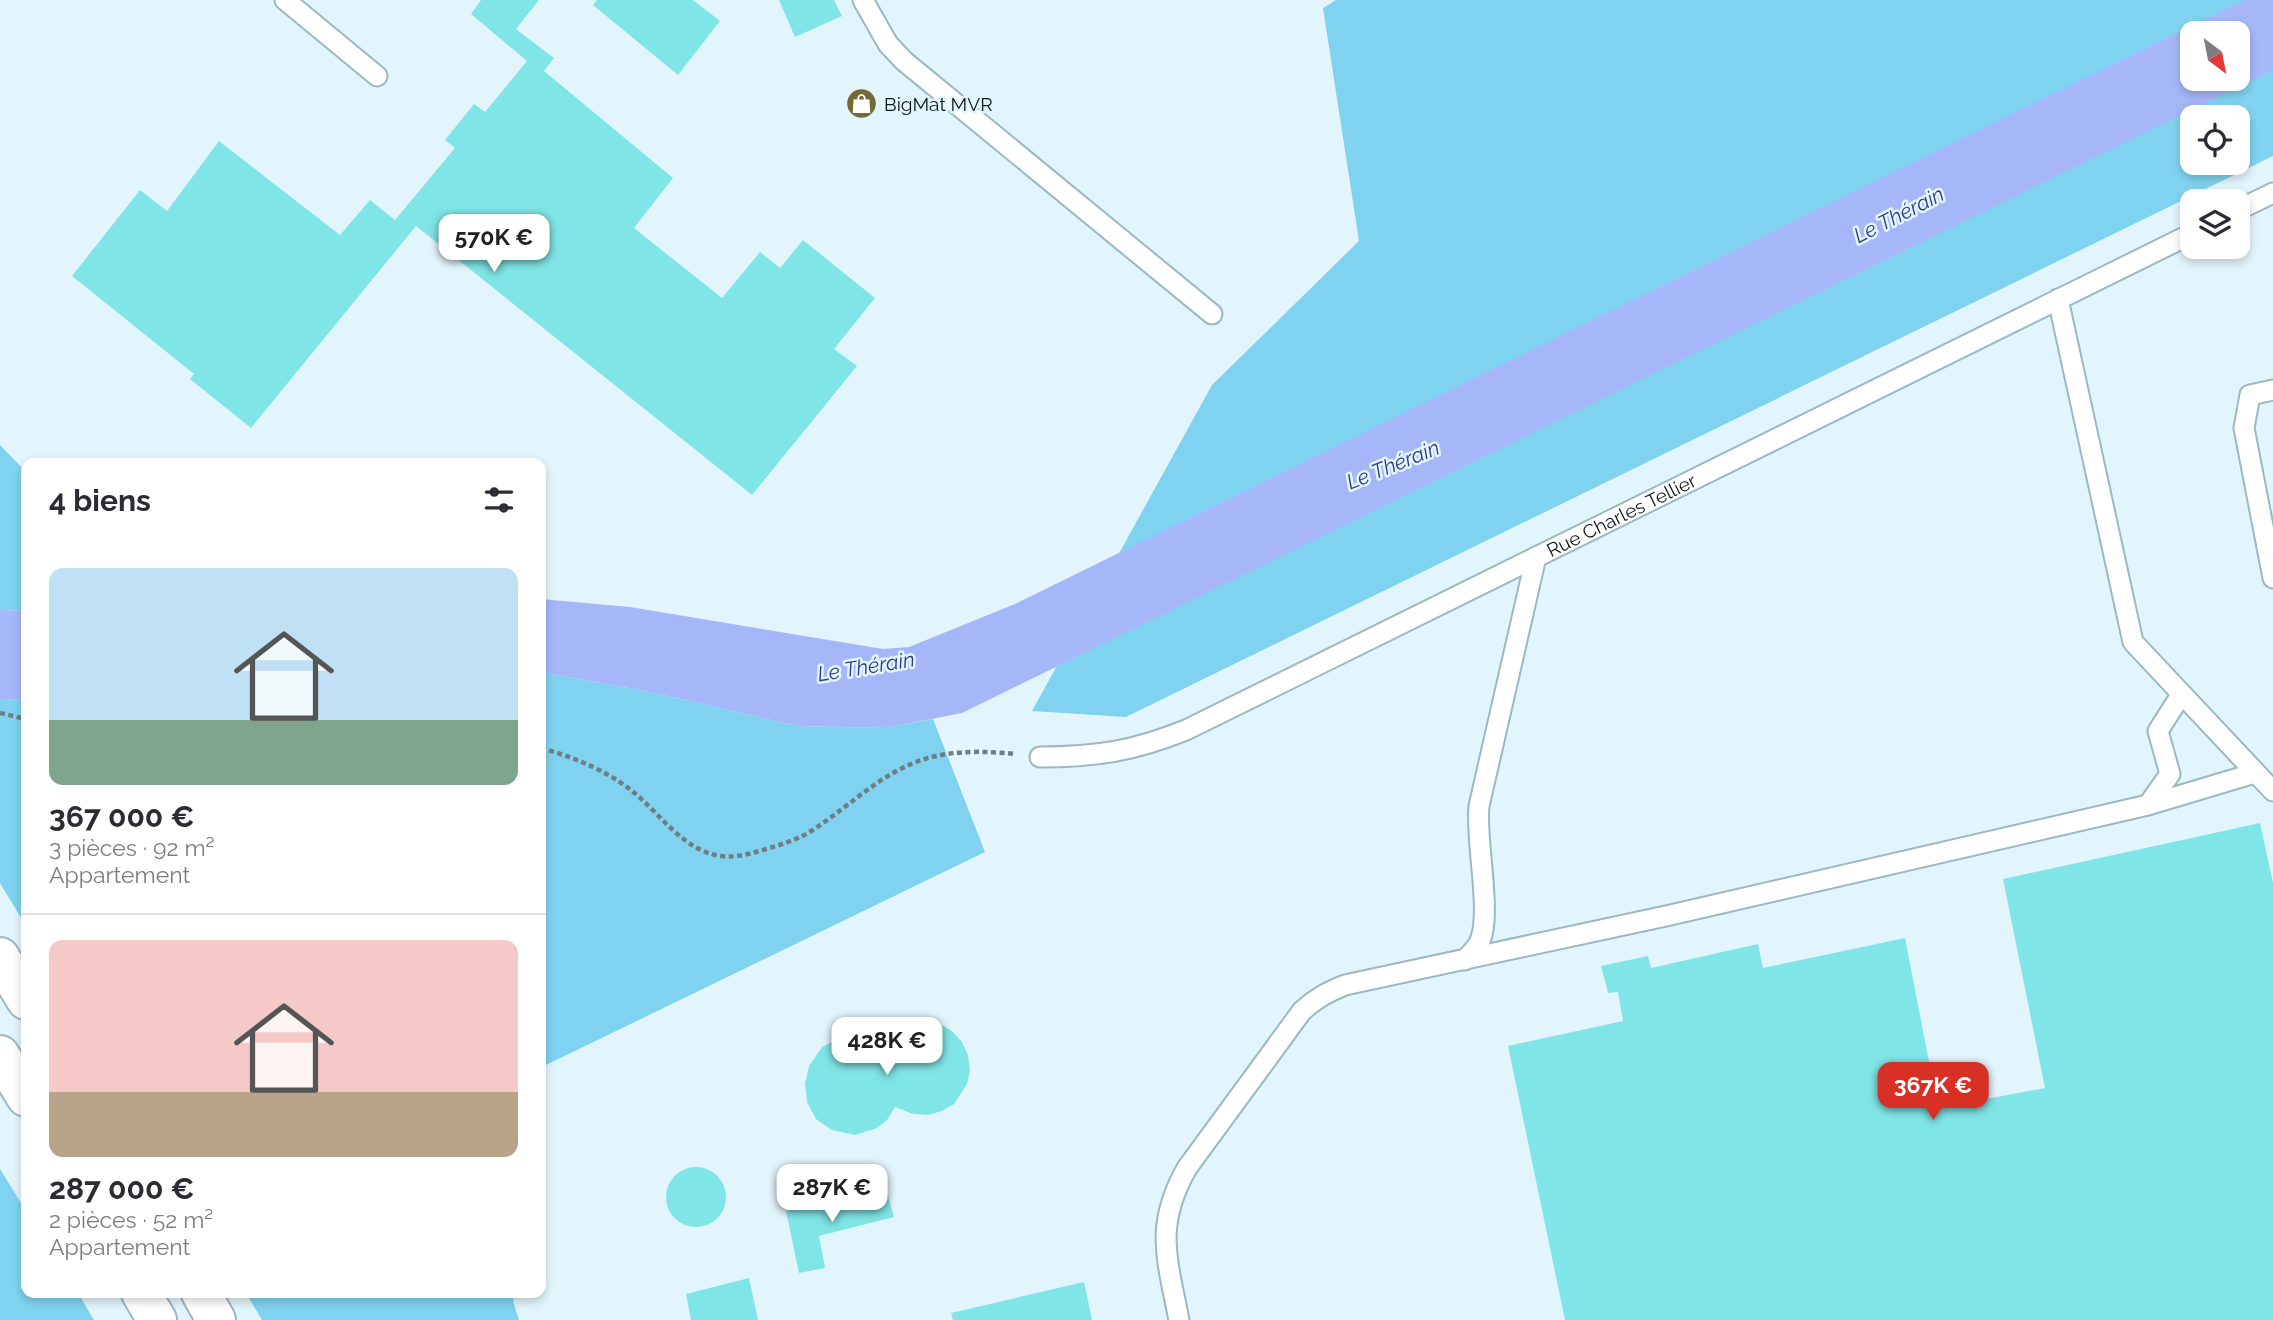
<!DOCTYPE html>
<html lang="fr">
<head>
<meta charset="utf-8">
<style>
  :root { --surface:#fff; --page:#f2f2f3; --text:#2b2b33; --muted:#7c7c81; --line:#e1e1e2; --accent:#d93025 }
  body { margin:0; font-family:Raleway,sans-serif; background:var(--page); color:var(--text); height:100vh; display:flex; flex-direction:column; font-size:26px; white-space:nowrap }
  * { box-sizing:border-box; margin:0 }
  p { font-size:23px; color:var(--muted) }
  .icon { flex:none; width:38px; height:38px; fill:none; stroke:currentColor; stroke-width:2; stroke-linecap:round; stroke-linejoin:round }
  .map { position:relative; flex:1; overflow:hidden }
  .details { position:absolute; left:21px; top:458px; width:525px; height:840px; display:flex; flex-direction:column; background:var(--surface); border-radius:14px; box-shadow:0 4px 10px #0003 }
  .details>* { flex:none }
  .needle { width:46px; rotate:148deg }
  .buttons { position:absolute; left:2180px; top:21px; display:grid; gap:14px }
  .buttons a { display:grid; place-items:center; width:70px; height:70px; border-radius:14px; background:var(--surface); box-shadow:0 4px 10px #0003; font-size:35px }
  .price { position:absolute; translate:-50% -60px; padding:0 16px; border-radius:14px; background:#fff; color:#222; font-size:23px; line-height:46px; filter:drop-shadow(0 2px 4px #0008) }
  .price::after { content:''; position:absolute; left:50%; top:42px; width:21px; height:16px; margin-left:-10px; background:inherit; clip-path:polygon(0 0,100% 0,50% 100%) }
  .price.current { background:var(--accent); color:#fff }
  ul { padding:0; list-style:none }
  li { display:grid; align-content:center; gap:14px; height:371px; padding:0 28px }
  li+li { border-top:2px solid var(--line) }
  li span { display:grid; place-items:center; height:217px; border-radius:14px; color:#555 }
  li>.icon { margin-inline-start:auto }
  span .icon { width:126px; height:126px; fill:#fffc; stroke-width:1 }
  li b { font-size:30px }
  h2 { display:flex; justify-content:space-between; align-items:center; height:84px; padding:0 28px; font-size:30px }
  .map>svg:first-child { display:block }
</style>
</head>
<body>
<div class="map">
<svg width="2273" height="1320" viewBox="0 0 2273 1320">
  <rect width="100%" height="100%" fill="#e3f5fc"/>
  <g fill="#80d3f0" fill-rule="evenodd">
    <path d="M1336,0h937v156l-1147,561 -94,-6 180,-326 147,-144 -36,-233zM2193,33h45v46h-45zM2193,117h45v46h-45z"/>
    <polygon points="0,445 26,472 26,611 0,610"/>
    <polygon points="541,672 650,692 797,726 885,728 933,719 985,852 544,1066 541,1087"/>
    <polygon points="26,699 26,926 0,883 0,700"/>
    <polygon points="0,1169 26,1211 26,1293 78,1293 94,1320 0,1320"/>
    <polygon points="246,1293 514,1293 513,1301 519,1320 262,1320"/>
  </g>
  <g fill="#a5b7f8" fill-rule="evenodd">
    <path d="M2244,0h29v70l-1311,643 -77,15 -88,-2 -147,-34 -109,-20v-73l89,8 253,42 26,-2 106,-43zM2193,33h45v46h-45z"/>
    <polygon points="0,610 26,611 26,699 0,700"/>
  </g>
  <g fill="#80e5e6">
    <polygon points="481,0 539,0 516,29 554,58 544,71 673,178 634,228 722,298 760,252 780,268 803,240 875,298 834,349 857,366 752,495 416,226 251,428 190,379 194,374 72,276 140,190 167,211 219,141 340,235 370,200 395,220 455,148 445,140 474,104 485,112 527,61 471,14"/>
    <polygon points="597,0 693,0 720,21 678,75 593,5"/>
    <polygon points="779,0 834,0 842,16 795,37"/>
    <polygon points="2260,823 2273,883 2273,1320 1565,1320 1508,1046 1623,1021 1618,992 1608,993 1601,966 1648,956 1651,968 1758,944 1763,968 1905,938 1938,1108 2045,1088 2003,879"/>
    <polygon points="924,1020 938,1023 952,1031 962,1042 968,1055 970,1071 967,1084 954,1104 942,1111 928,1115 913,1114 895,1107 887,1120 877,1128 855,1135 832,1130 816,1119 807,1102 805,1084 809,1066 822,1047 834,1041 848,1038 862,1039 878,1047 890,1031 899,1026 908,1022"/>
    <circle cx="696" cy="1197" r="30"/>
    <polygon points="886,1189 894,1217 819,1236 825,1268 799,1273 786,1211"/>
    <polygon points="749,1278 758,1320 691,1320 686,1294"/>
    <polygon points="1084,1282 1092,1320 953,1320 951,1313"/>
  </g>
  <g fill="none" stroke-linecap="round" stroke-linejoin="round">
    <defs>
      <g id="lane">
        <polyline points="285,0 377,76"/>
        <polyline points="863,0 888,44 904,61 1212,314"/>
        <polyline points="2238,210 2273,193"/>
        <polyline points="2058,299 2133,642 2273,791"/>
        <polyline points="2273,390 2250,395 2244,428 2273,578"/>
        <path id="s1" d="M1040,757c56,0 94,-6 146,-27l1007,-497"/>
        <polyline points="2148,805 2170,774 2158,731 2181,695"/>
        <path d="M1465,960c5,-6 11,-11 14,-17 14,-27 -4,-102 0,-137l57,-249"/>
        <path d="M1179,1320c-12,-62 -25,-94 8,-152l115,-157c14,-13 26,-19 43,-26l321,-69 482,-111 107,-32"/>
      </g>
      <g id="highway">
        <polyline points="0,957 26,1000"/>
        <polyline points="0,1055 26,1097"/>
        <polyline points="141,1293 157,1320"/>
        <polyline points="201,1293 216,1320"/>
      </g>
    </defs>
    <use href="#lane" stroke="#9bb8c3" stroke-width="23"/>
    <use href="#highway" stroke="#9bb8c3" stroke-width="42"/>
    <g stroke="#707e84" stroke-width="4.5" stroke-dasharray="5 3.5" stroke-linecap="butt">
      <polyline points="0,713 26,719"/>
      <path d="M541,748c32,9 65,22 91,43 28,22 51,60 89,65 15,2 28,-2 42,-6 16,-5 31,-9 45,-17 39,-24 73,-61 117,-74 28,-9 61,-8 90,-5"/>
    </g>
    <use href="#lane" stroke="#fff" stroke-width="19"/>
    <use href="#highway" stroke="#fff" stroke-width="38"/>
  </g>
  <defs>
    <symbol id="shop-disc" viewBox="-11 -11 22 22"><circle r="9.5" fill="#756935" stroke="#e3f5fc"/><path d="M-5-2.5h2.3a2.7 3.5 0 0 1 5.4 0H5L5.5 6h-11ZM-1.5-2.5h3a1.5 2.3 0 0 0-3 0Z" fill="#fff"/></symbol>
  </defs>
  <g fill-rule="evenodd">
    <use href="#shop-disc" x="844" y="86" width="35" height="35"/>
  </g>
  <g text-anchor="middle" stroke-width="5" stroke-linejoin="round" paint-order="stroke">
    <g font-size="19" fill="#0e191d" stroke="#e3f5fc" text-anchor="start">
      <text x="884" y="111">BigMat MVR</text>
    </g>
    <g font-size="19" fill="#0e191d" stroke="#e3f5fc">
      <text dy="7" stroke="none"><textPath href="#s1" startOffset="635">Rue Charles Tellier</textPath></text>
    </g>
    <g font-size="21" font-style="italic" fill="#2f3b86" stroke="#e3f5fc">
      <text transform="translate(1899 215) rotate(-27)" y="7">Le Thérain</text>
      <text transform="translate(1393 465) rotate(-22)" y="7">Le Thérain</text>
      <text transform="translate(866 667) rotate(-9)" y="7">Le Thérain</text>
    </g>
  </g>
</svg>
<div class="buttons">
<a><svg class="needle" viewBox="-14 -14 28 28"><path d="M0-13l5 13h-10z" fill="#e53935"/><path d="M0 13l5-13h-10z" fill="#7c7c81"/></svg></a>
<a><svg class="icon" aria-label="locate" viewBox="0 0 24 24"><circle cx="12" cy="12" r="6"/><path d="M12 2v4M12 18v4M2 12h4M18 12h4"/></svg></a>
<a><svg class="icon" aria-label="layers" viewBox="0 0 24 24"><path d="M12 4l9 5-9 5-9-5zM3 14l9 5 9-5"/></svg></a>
</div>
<b class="price" style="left:494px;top:274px">570K €</b>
<b class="price" style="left:887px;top:1077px">428K €</b>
<b class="price current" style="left:1933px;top:1122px">367K €</b>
<b class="price" style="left:832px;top:1224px">287K €</b>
<section class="details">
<h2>4 biens<svg class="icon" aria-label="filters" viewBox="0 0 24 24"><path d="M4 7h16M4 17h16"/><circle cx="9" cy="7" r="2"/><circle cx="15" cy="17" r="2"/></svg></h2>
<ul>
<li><span style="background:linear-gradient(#bfe0f5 70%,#7fa58c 0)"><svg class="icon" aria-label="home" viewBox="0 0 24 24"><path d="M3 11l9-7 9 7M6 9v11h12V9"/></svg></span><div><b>367 000 €</b><p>3 pièces · 92 m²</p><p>Appartement</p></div></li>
<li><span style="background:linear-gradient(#f6c9c9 70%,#b9a48a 0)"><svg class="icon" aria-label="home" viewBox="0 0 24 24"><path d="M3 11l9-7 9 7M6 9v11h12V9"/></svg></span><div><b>287 000 €</b><p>2 pièces · 52 m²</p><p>Appartement</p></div></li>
</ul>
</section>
</div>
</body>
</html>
